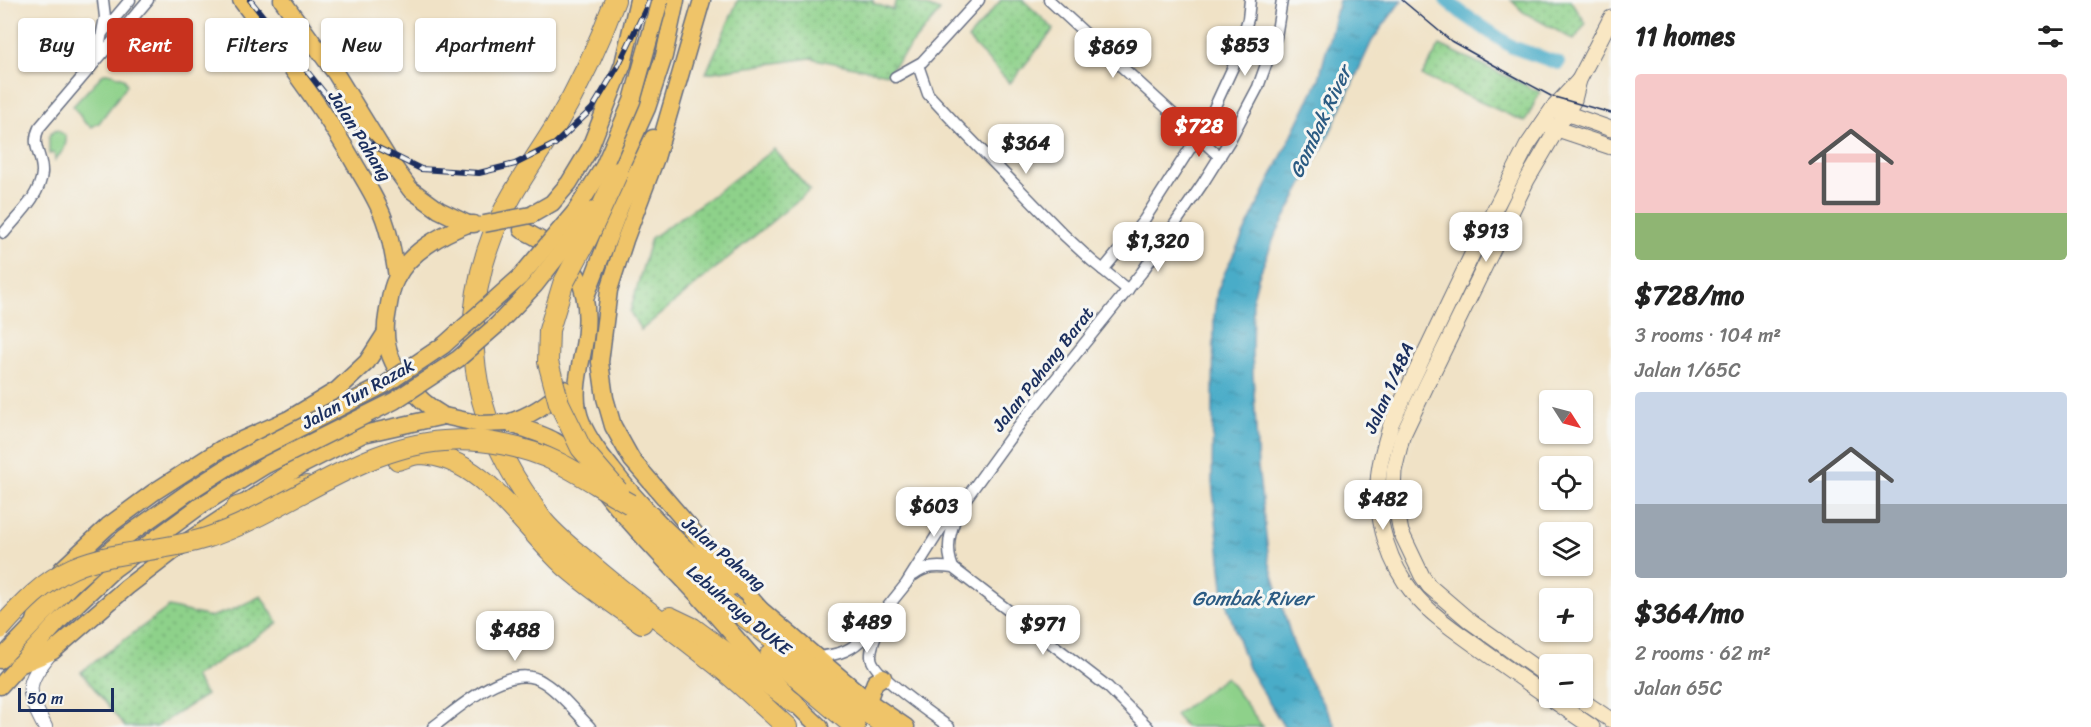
<!DOCTYPE html>
<html lang="en">
<head>
<meta charset="utf-8">
<style>
  :root { --surface:#fff; --page:#f2f2f2; --text:#222; --muted:#767676; --accent:#c8321e }
  body { margin:0; font-family:Sriracha,sans-serif; background:var(--page); color:var(--text); height:100vh; display:flex; flex-direction:column; font-size:22px; white-space:nowrap }
  * { box-sizing:border-box; margin:0 }
  p { font-size:20px; color:var(--muted) }
  .icon { flex:none; width:33px; height:33px; fill:none; stroke:currentColor; stroke-width:2; stroke-linecap:round; stroke-linejoin:round }
  .map { position:relative; flex:1; overflow:hidden }
  .drawer { display:flex; flex-direction:column; background:var(--surface); width:480px }
  .drawer>* { flex:none }
  .guide { position:absolute; left:18px; top:18px; width:570px; height:54px; display:flex; gap:12px }
  .needle { width:39px; rotate:126deg }
  .fabs { position:absolute; left:1539px; top:390px; display:grid; gap:12px }
  .fabs a { display:grid; place-items:center; width:54px; height:54px; border-radius:6px; background:var(--surface); box-shadow:0 2px 4px #0004; font-size:30px }
  .scale { position:absolute; left:18px; bottom:15px; width:96px; box-sizing:border-box; padding-left:6px; border:3px solid #1b2f5e; border-top:0; font-size:16px; line-height:21px; white-space:nowrap; color:#1b2f5e; -webkit-text-stroke:4px #f6f6f2; paint-order:stroke }
  .price { position:absolute; translate:-50% -51px; padding:0 14px; border-radius:12px; background:#fff; color:#222; font-size:20px; line-height:39px; filter:drop-shadow(0 2px 3px #0008) }
  .price::after { content:''; position:absolute; left:50%; top:36px; width:18px; height:14px; margin-left:-9px; background:inherit; clip-path:polygon(0 0,100% 0,50% 100%) }
  .price.selected { background:var(--accent); color:#fff }
  ul { padding:0; list-style:none }
  li { display:grid; align-content:center; gap:12px; height:318px; padding:0 24px }
  li span { display:grid; place-items:center; height:186px; border-radius:6px; color:#555 }
  li>.icon { margin-inline-start:auto }
  span .icon { width:108px; height:108px; fill:#fffc; stroke-width:1 }
  li b { font-size:26px }
  h2 { display:flex; justify-content:space-between; align-items:center; height:72px; padding:0 24px; font-size:26px }
  .chip { padding:0 21px; border-radius:6px; background:var(--surface); box-shadow:0 2px 4px #0004; font-size:21px; line-height:54px }
  .chip.selected { background:var(--accent); color:#fff }
  main { display:flex; flex:1; min-height:0 }
  .map>svg:first-child { display:block }
</style>
</head>
<body>
<main>
<div class="map">
<svg width="1611" height="727" viewBox="0 0 1611 727">
  <defs>
    <pattern id="grass-dots" width="8" height="8" patternUnits="userSpaceOnUse" patternTransform="scale(1.5)"><rect width="8" height="8" fill="#8ed18a"/><path d="M2 2h.1M6 6h.1" fill="none" stroke="#73aa74" stroke-width="1.8" stroke-linecap="round"/></pattern>
    <pattern id="water-ripples" width="26" height="14" patternUnits="userSpaceOnUse" patternTransform="scale(1.5)"><rect width="26" height="14" fill="#48acc8"/><path d="M2 4q2-2 4 0t4 0M15 11q2-2 4 0t4 0" fill="none" stroke="#3b8ca6"/></pattern>
  </defs>
  <rect width="100%" height="100%" fill="#f6f6f2"/>
  <filter id="ink" filterUnits="userSpaceOnUse"><feTurbulence type="fractalNoise" baseFrequency=".0167" numOctaves="2"/><feDisplacementMap in="SourceGraphic" scale="12" xChannelSelector="R" yChannelSelector="G"/><feConvolveMatrix kernelMatrix="1 2 1 2 8 2 1 2 1" color-interpolation-filters="sRGB"/></filter>
  <filter id="wash" filterUnits="userSpaceOnUse"><feTurbulence type="fractalNoise" baseFrequency=".008" numOctaves="4" result="noise"/><feDisplacementMap in="SourceGraphic" scale="24" xChannelSelector="R" yChannelSelector="G"/><feGaussianBlur stdDeviation="1.35" result="paint"/><feColorMatrix in="noise" values="0 0 0 0 0 0 0 0 0 0 0 0 0 0 0 0 0 1.4 0 .05"/><feComposite in="paint" operator="in"/></filter>
  <g filter="url(#wash)">
    <rect width="100%" height="100%" fill="#f0e2c6"/>
    <g fill="url(#grass-dots)" stroke="#548074" stroke-width="1.5">
      <polygon points="738,0 873,0 873,3 893,10 896,0 909,0 940,11 887,74 810,58 706,73"/>
      <polygon points="1001,0 1023,0 1054,29 1010,83 968,39"/>
      <polygon points="1511,0 1570,0 1586,23 1574,40 1523,12"/>
      <polygon points="1440,45 1540,92 1525,122 1422,76"/>
      <polygon points="774,149 810,190 641,330 630,312 651,238 709,198"/>
      <polygon points="261,596 278,623 194,677 206,695 156,727 125,727 81,672 169,607 210,617 232,610"/>
    </g>
    <g fill="#8ed18a" stroke="#548074" stroke-width="1.5">
      <polygon points="104,73 110,73 124,78 127,85 99,123 92,127 85,123 73,106"/>
      <path d="M57,130l9,6c1,11 -4,16 -11,24l-1,-7 -5,1v-17l3,-5z"/>
      <polygon points="1226,677 1263,727 1186,727 1175,715"/>
    </g>
    <polygon fill="url(#water-ripples)" stroke="#326e93" stroke-width="1.5" points="1339,0 1402,0 1372,41 1327,139 1275,236 1258,278 1253,298 1252,353 1258,467 1269,561 1293,643 1305,672 1336,727 1284,727 1248,668 1224,597 1212,482 1214,316 1217,292 1224,274 1319,79"/>
    <g fill="none" stroke-linecap="round" stroke-linejoin="round">
      <polyline stroke="#48acc8" stroke-width="14" points="1446,0 1462,13 1512,47 1558,63"/>
    </g>
  </g>
  <g filter="url(#ink)">
    <g fill="none" stroke-linecap="round" stroke-linejoin="round">
      <defs>
        <g id="minor">
          <polyline points="1049,0 1220,157"/>
          <polyline points="103,32 130,0"/>
          <polyline points="97,58 105,17 103,0"/>
          <polyline points="918,65 928,94 955,123 1064,235 1092,261 1128,290"/>
          <polyline points="895,77 922,62 979,0"/>
          <path d="M4,233c13,-17 36,-36 38,-60 1,-18 -12,-27 -3,-45l109,-128"/>
          <polyline points="1103,270 1144,220 1209,119 1233,67 1248,19 1250,0"/>
          <path d="M953,568c-8,-20 -3,-35 4,-54"/>
          <path d="M914,575c12,-9 23,-9 39,-7l155,119 40,40"/>
          <path d="M884,617c-4,11 -14,28 -13,40 1,18 62,58 78,70"/>
          <path d="M817,657c17,-2 30,-4 43,-16l46,-57 34,-54 19,-22 66,-91 117,-145 61,-89 27,-43 28,-53 18,-50 6,-37"/>
          <path d="M433,727c26,-19 77,-67 110,-45 18,11 32,30 47,45"/>
        </g>
        <path id="tertiary" d="M45,727c-20,-38 -20,-42 6,-75"/>
        <g id="secondary">
          <path d="M1579,80l-26,28 -26,38 -49,96 -87,182c-6,20 -13,41 -13,62 -1,37 11,78 35,107 18,22 44,39 66,55 37,27 75,53 113,79"/>
          <polyline points="1557,110 1611,129"/>
          <polyline points="1548,126 1611,147"/>
          <polyline points="1550,678 1471,622 1429,586 1422,576 1401,532 1393,492 1394,471 1402,437 1427,384 1527,180 1574,100 1579,80 1611,18"/>
          <polyline points="1578,698 1611,720"/>
        </g>
        <g id="primary">
          <path d="M241,0c40,54 82,107 115,166 10,17 21,34 28,53 7,19 10,38 13,58"/>
          <polyline points="282,0 336,74 389,160 410,189 439,210 468,224"/>
          <polyline points="702,0 656,158 625,240 609,290 600,362 605,398 613,426 632,460 760,609"/>
          <polyline points="618,172 647,108 664,56 676,0"/>
          <polyline points="531,215 552,203 569,183 589,150 623,64 638,0"/>
          <path d="M522,230c56,26 73,60 61,121 -5,24 -11,49 -1,72 7,17 19,32 30,46 35,46 75,83 120,118"/>
          <polyline points="586,296 621,205 653,138"/>
          <path d="M444,416c-27,-15 -58,-50 -58,-83 -1,-8 1,-16 2,-23 2,-11 3,-22 8,-31 13,-27 46,-45 72,-55h6"/>
          <path d="M507,423c37,12 56,16 81,48"/>
          <path d="M507,423c23,-7 39,-18 57,-34"/>
          <path d="M604,491c29,37 60,68 92,102 41,45 79,93 124,134"/>
          <polyline points="753,603 868,701 906,727"/>
          <polyline points="35,621 42,595 62,569 108,526 154,492 221,449 289,419 337,390 367,362 385,334"/>
          <polyline points="0,660 73,583 125,537 190,491"/>
          <polyline points="17,666 53,651 127,587 179,547 300,466 363,434 444,416"/>
          <polyline points="0,686 59,621 114,569 200,506"/>
          <polyline points="868,701 875,682 883,677"/>
        </g>
        <g id="motorway">
          <path d="M615,0c-16,44 -36,87 -60,127 -22,36 -48,70 -63,110 -34,89 -20,177 32,255 7,10 13,21 20,30 13,15 29,28 44,40 40,35 83,66 124,99 26,20 50,44 75,66"/>
          <path d="M398,460c7,-2 15,-6 22,-6 63,2 103,74 145,112 24,21 50,39 77,57"/>
          <polyline points="630,504 672,552 711,591 886,727"/>
          <polyline points="237,507 306,486"/>
          <polyline points="670,617 693,628 794,703"/>
          <polyline points="770,655 855,727"/>
        </g>
      </defs>
      <use href="#minor" stroke="#666e82" stroke-width="13"/>
      <use href="#tertiary" stroke="#666e82" stroke-width="16"/>
      <use href="#secondary" stroke="#666e82" stroke-width="17"/>
      <use href="#primary" stroke="#666e82" stroke-width="19"/>
      <use href="#motorway" stroke="#666e82" stroke-width="22"/>
      <use href="#minor" stroke="#fff" stroke-width="10"/>
      <use href="#tertiary" stroke="#fff" stroke-width="14"/>
      <use href="#secondary" stroke="#f9e7c3" stroke-width="15"/>
      <use href="#primary" stroke="#efc469" stroke-width="16"/>
      <use href="#motorway" stroke="#efc469" stroke-width="20"/>
      <polyline stroke="#1b2f5e" stroke-width="1.5" points="1402,0 1451,41 1510,74 1551,96 1611,113"/>
      <defs>
        <polyline id="rail" points="250,0 338,110 374,146 421,169 479,173 515,164 555,144 592,109 618,66 650,0"/>
      </defs>
      <use href="#rail" stroke="#1b2f5e" stroke-width="6"/>
      <use href="#rail" stroke="#f6f6f2" stroke-width="4" stroke-dasharray="11" stroke-linecap="butt"/>
      <defs>
        <g id="primary-bridge">
          <polyline points="484,224 531,215"/>
          <polyline points="444,416 481,424 507,423"/>
          <polyline points="190,491 245,456 386,384 444,345 520,277 575,212 604,166 632,101 660,0"/>
          <polyline points="200,506 266,465 394,401 458,359 497,325 535,285 594,210"/>
        </g>
        <g id="motorway-bridge">
          <polyline points="618,491 581,448 559,403 548,362 549,330 563,284 587,239 618,172"/>
          <path d="M0,629c21,-24 44,-48 73,-61 42,-18 89,-16 133,-30 80,-26 151,-91 238,-97 38,-3 81,5 115,22 24,12 47,28 71,41"/>
        </g>
      </defs>
      <use href="#primary-bridge" stroke="#666e82" stroke-width="19" stroke-linecap="butt"/>
      <use href="#motorway-bridge" stroke="#666e82" stroke-width="22" stroke-linecap="butt"/>
      <use href="#primary-bridge" stroke="#efc469" stroke-width="16"/>
      <use href="#motorway-bridge" stroke="#efc469" stroke-width="20"/>
    </g>
  </g>
  <g text-anchor="middle" stroke-width="6" stroke-linejoin="round" paint-order="stroke">
    <g font-size="18" fill="#1b2f5e" stroke="#f6f6f2">
      <text transform="translate(360 136) rotate(58)" y="6">Jalan Pahang</text>
      <text transform="translate(1043 369) rotate(-52)" y="6">Jalan Pahang Barat</text>
      <text transform="translate(1389 388) rotate(-66)" y="6">Jalan 1/48A</text>
      <text transform="translate(358 394) rotate(-29)" y="6">Jalan Tun Razak</text>
      <text transform="translate(724 554) rotate(40)" y="6">Jalan Pahang</text>
      <text transform="translate(739 610) rotate(40)" y="6">Lebuhraya DUKE</text>
    </g>
    <g font-size="20" font-style="italic" fill="#2b5b83" stroke="#f6f6f2">
      <text transform="translate(1320 122) rotate(-65)" y="7">Gombak River</text>
      <text x="1252" y="605">Gombak River</text>
    </g>
  </g>
</svg>
<div class="fabs">
<a><svg class="needle" viewBox="-14 -14 28 28"><path d="M0-13l5 13h-10z" fill="#e53935"/><path d="M0 13l5-13h-10z" fill="#767676"/></svg></a>
<a><svg class="icon" aria-label="locate" viewBox="0 0 24 24"><circle cx="12" cy="12" r="6"/><path d="M12 2v4M12 18v4M2 12h4M18 12h4"/></svg></a>
<a><svg class="icon" aria-label="layers" viewBox="0 0 24 24"><path d="M12 4l9 5-9 5-9-5zM3 14l9 5 9-5"/></svg></a>
<a>+</a>
<a>−</a>
</div>
<div class="scale">50 m</div>
<b class="price" style="left:1245px;top:77px">$853</b>
<b class="price" style="left:1113px;top:79px">$869</b>
<b class="price selected" style="left:1199px;top:158px">$728</b>
<b class="price" style="left:1026px;top:175px">$364</b>
<b class="price" style="left:1486px;top:263px">$913</b>
<b class="price" style="left:1158px;top:273px">$1,320</b>
<b class="price" style="left:1383px;top:531px">$482</b>
<b class="price" style="left:934px;top:538px">$603</b>
<b class="price" style="left:867px;top:654px">$489</b>
<b class="price" style="left:1043px;top:656px">$971</b>
<b class="price" style="left:515px;top:662px">$488</b>
<div class="guide">
<a class="chip">Buy</a>
<a class="chip selected">Rent</a>
<a class="chip">Filters</a>
<a class="chip">New</a>
<a class="chip">Apartment</a>
</div>
</div>
<section class="drawer">
<h2>11 homes<svg class="icon" aria-label="filters" viewBox="0 0 24 24"><path d="M4 7h16M4 17h16"/><circle cx="9" cy="7" r="2"/><circle cx="15" cy="17" r="2"/></svg></h2>
<ul>
<li><span style="background:linear-gradient(#f6c9c9 75%,#8fb573 0)"><svg class="icon" aria-label="home" viewBox="0 0 24 24"><path d="M3 11l9-7 9 7M6 9v11h12V9"/></svg></span><div><b>$728/mo</b><p>3 rooms · 104 m²</p><p>Jalan 1/65C</p></div></li>
<li><span style="background:linear-gradient(#c9d6e8 60%,#9aa5b1 0)"><svg class="icon" aria-label="home" viewBox="0 0 24 24"><path d="M3 11l9-7 9 7M6 9v11h12V9"/></svg></span><div><b>$364/mo</b><p>2 rooms · 62 m²</p><p>Jalan 65C</p></div></li>
</ul>
</section>
</main>
</body>
</html>
